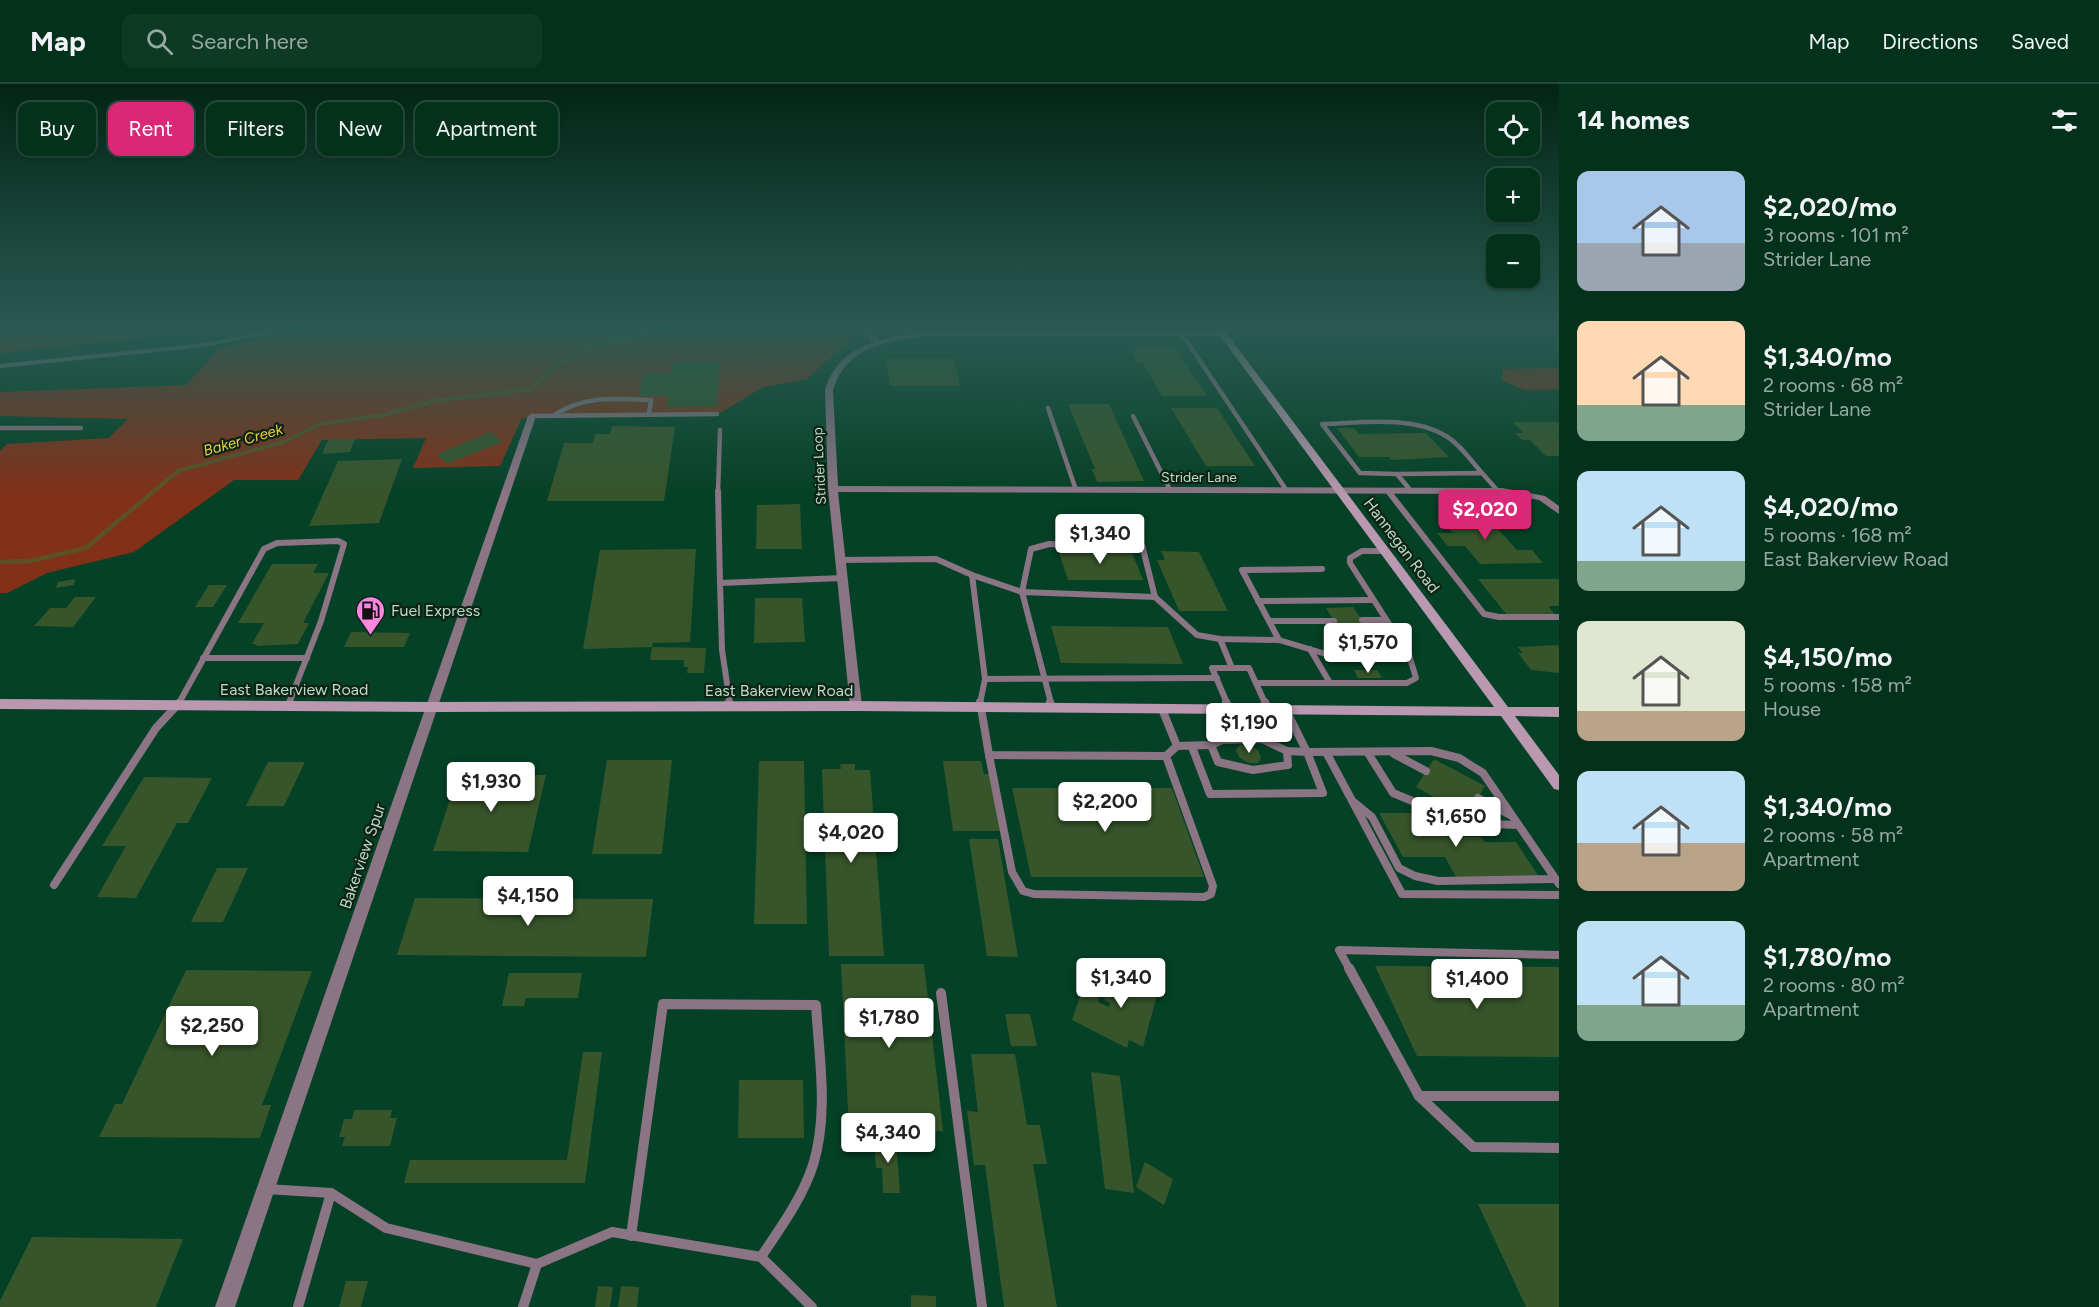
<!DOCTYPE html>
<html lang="en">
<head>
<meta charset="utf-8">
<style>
  :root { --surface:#04311c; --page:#0d3925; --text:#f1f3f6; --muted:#97a9a3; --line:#254c3b; --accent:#db2777 }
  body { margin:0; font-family:Figtree,sans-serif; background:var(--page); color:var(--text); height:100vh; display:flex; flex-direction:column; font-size:22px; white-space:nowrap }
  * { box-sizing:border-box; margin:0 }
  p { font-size:20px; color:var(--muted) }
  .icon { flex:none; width:33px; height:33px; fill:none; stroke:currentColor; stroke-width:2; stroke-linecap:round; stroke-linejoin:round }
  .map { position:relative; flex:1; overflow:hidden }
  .sheet { display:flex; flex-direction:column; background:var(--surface); width:540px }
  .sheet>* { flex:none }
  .banner { position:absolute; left:18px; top:18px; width:570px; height:54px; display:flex; gap:12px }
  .tools { position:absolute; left:1486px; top:18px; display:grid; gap:12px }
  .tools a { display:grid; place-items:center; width:54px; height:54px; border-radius:12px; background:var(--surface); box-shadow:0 2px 4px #0004,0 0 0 2px var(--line); font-size:30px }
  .price { position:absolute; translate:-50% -51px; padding:0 14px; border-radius:6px; background:#fff; color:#222; font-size:20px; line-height:39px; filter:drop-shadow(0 2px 3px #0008) }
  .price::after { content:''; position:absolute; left:50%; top:36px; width:18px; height:14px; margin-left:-9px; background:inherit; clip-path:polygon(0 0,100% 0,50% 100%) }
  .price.active { background:var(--accent); color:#fff }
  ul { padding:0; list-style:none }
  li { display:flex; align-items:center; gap:18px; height:150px; padding:0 18px }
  li span { display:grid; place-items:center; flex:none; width:168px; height:120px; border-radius:12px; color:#555 }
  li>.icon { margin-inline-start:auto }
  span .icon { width:72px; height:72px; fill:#fffc; stroke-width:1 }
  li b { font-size:26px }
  h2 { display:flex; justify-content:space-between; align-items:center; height:72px; padding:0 18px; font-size:26px }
  .tag { padding:0 21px; border-radius:12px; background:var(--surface); box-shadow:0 2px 4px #0004,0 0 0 2px var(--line); font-size:21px; line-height:54px }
  .tag.active { background:var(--accent); color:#fff }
  header { display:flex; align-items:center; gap:36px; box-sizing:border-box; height:84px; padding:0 30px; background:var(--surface); border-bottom:2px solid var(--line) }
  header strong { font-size:28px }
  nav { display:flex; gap:33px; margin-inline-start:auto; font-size:21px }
  .search { width:420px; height:54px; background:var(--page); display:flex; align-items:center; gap:15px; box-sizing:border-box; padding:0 21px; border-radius:12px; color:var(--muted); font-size:22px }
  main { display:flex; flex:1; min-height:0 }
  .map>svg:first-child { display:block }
</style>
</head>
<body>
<header>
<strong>Map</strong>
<div class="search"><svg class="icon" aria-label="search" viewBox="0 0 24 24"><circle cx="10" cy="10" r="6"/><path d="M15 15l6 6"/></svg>Search here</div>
<nav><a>Map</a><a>Directions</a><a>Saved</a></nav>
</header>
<main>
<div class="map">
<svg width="1559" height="1223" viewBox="0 0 1559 1223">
  <rect width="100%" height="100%" fill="#054126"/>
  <g fill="#833018">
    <polygon points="0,242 247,242 0,269"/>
    <polygon points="318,242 847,242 850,256 807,295 763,303 722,328 522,334 500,382 413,384 426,354 322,356 298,396 234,396 134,468 47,489 7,509 0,509 0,367 7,360 109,354 128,335 0,332 0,308 186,301 219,265"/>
    <polygon points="1559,284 1559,305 1525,306 1502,297 1503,285"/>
  </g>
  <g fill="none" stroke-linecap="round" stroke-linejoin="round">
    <polyline stroke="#5c5125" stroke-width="4" points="152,409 178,387 283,358 320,340 383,331 433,317 530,305 560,279 588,264 681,242"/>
    <polyline stroke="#5c5125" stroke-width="4.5" points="0,478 30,477 86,464 154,407"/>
  </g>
  <g fill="#37552a">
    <polygon points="1133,263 1175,263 1207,312 1162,312 1142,278 1137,278 1132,268 1136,268"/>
    <polygon points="886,275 954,275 960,302 890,302"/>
    <polygon points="673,278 720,278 717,322 667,323 668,312 640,312 641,304 638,304 644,289 672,289"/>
    <polygon points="1068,320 1109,320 1144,397 1097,398 1092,385 1095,385"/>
    <polygon points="1171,324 1217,324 1255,382 1206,382"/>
    <polygon points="1513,338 1559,338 1559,372 1546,372 1530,356 1522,356 1515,349 1524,349"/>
    <polygon points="612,342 675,343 664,417 547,417 564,359 593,359 595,350 610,350"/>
    <polygon points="1337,344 1354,344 1359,350 1426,349 1449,373 1391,376 1389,373 1359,373"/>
    <polygon points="491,348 502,358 447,380 437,370"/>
    <polygon points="355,354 350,368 322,370 328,356"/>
    <polygon points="402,375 379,439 309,442 338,377"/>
    <polygon points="800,420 802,465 756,465 757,421"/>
    <polygon points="1486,432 1517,466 1532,466 1543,479 1480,480 1465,462 1448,462 1437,449 1453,449 1440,433"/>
    <polygon points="696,465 690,558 653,559 652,563 706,564 704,589 687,589 688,583 684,583 684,576 650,576 652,563 583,565 600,466"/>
    <polygon points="1058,466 1131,466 1143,496 1068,496"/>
    <polygon points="1161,467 1199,468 1228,527 1179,527 1157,476 1165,476"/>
    <polygon points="272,480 318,480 313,489 329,489 303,539 309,539 298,560 256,562 257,560 252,560 264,539 238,539"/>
    <polygon points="75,495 74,501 56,504 58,498"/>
    <polygon points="1478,495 1559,495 1559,522 1548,522 1555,530 1506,530"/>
    <polygon points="209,501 227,501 213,523 195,523"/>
    <polygon points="75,513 96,513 73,543 34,542 50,524 66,524"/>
    <polygon points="755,514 802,514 805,558 754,559"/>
    <polygon points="1353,523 1376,557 1347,557 1326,524"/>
    <polygon points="1051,542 1168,543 1183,580 1061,579"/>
    <polygon points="351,548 410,549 404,563 344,563"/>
    <polygon points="1557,561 1559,563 1559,589 1531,586 1518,569 1523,569 1518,563"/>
    <polygon points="1354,586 1377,586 1382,594 1358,594"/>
    <polygon points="1240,661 1249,661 1258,666 1261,674 1258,679 1248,679 1239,673 1236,666"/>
    <polygon points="1434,675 1485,702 1467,732 1416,703"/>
    <polygon points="607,676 672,676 662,770 592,770"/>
    <polygon points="759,677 804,677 807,840 754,840"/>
    <polygon points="943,677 981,677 984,690 991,690 1002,747 953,747"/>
    <polygon points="268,678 305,678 284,722 246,722"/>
    <polygon points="840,680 855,680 855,686 870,686 884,872 829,872 822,685 841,685"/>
    <polygon points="458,690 546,691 528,768 433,767"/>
    <polygon points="144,693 212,694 188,739 177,739 136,814 97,813 126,762 102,762"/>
    <polygon points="1012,704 1172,704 1204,793 1031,793"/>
    <polygon points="1379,729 1422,729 1437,737 1446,753 1481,753 1485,758 1516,758 1539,793 1456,793 1445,773 1403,773"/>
    <polygon points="969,755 998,755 1018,873 987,872"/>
    <polygon points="217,784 248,784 223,838 191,838"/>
    <polygon points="415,814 653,815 646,873 397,871"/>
    <polygon points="841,880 924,880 943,1047 849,1047"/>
    <polygon points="1121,881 1160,900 1143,963 1129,956 1127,964 1072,936 1082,906 1099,914 1098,918 1109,923 1110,919 1104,916 1108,905 1113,907"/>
    <polygon points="1375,882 1559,883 1559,973 1417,972"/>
    <polygon points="186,886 312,887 262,1021 271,1021 260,1054 99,1053 115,1020 122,1020"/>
    <polygon points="509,889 582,889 578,914 526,914 524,922 502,922"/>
    <polygon points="1005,930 1030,930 1037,962 1011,962"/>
    <polygon points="583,968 602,968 585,1099 404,1099 410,1076 567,1076"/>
    <polygon points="971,970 1015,970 1027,1041 1040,1041 1047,1080 1033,1080 1057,1223 1004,1223 985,1081 974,1081 967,1027 978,1028"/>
    <polygon points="1091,988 1120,992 1134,1109 1105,1105"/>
    <polygon points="739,996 803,996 804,1054 738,1054"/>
    <polygon points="354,1026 392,1026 390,1034 397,1034 390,1062 342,1062 345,1053 339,1053 344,1035 352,1035"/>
    <polygon points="874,1055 896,1055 900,1109 883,1109 882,1084 876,1084"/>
    <polygon points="1145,1078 1173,1095 1164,1121 1136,1103"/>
    <polygon points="1478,1120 1559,1120 1559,1223 1526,1223"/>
    <polygon points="32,1153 183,1155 156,1223 0,1223 0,1217"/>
    <polygon points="346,1197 368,1197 361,1223 339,1223"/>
    <polygon points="598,1202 613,1203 610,1223 595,1223"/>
    <polygon points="621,1202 639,1203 637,1223 618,1223"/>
    <polygon points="911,1211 936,1212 936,1223 911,1223"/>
  </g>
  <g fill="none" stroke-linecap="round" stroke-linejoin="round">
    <g stroke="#8b7584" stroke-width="4.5">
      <polyline points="861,242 879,259"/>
      <polyline points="961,242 964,250"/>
      <polyline points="1005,242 1008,250"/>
      <polyline points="1051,242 1055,250"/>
      <polyline points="1152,242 1156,250"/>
      <polyline points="1182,250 1287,407"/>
      <polyline points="1048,324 1076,406"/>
      <path d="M556,330c30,-19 61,-15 95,-14l-2,14"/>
      <polyline points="532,332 717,330"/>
      <polyline points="1133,332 1170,406"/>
      <polyline points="0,344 81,344"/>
      <path d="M1397,390l-37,-1 -38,-49c39,-1 89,-9 124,12 15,9 25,25 36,37"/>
      <polyline points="1411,407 1397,390 1482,389 1498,407"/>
      <polyline points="718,409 720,346"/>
    </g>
    <g stroke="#8b7584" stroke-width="6">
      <polyline points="718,407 720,499"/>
      <polyline points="1388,407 1484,530 1499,533 1559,533"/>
      <polyline points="840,476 936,475 972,491"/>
      <polyline points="1258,517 1372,516"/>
      <polyline points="1362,536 1386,536"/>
      <polyline points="1269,537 1334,537"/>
      <polyline points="1220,555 1232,584"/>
      <polyline points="1279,556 1242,486 1322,485"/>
      <polyline points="1310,565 1330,599"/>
      <polyline points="203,574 307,574"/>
      <polyline points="985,595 1217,594"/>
      <polyline points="1256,599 1407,599 1416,594 1409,571"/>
      <polyline points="179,619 264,465 277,459 338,457 344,460 321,537 289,619"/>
      <polyline points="730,619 722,566 720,499 842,494"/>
      <polyline points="980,619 985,595 972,491 1022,508 1031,465 1049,460 1142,461 1155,513"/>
      <polyline points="1051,619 1022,508 1155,513 1197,551 1220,555 1279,556 1329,571 1409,571 1350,479 1350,474 1362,467 1386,467"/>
      <polyline points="1227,619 1212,584 1249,584 1265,619"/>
    </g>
    <g stroke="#8b7584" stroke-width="8">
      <polyline points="729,618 730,622"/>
      <polyline points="980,618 989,671 1166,672 1177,662"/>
      <polyline points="1050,618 1052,624"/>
      <polyline points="1226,618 1230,626"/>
      <polyline points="1265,618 1269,627"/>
      <polyline points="288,622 290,618"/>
      <polyline points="1162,625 1177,662 1211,661 1222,656 1262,655 1287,667 1307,668 1323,709 1210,710 1192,663"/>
      <polyline points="1286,626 1307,668 1431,667 1459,674 1483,689 1559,800"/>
      <polyline points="1211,661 1218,678 1253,686 1288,681 1287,667"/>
      <polyline points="1326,668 1402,810 1559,811"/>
      <polyline points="1368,669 1393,709 1465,739 1518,741"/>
      <polyline points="1394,670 1426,687"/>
      <polyline points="989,671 1012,788 1023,807 1034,810 1204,813 1211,810 1213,802 1166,672"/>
      <polyline points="1478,714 1510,731"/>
      <polyline points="1355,719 1372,733 1399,784 1415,792 1438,797 1555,795"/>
      <polyline points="54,801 156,644 180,618"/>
      <polyline points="1350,886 1339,866 1559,871"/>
    </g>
    <g stroke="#8b7584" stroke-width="10">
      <polyline points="1349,884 1419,1012 1473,1063 1559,1064"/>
      <polyline points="941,909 982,1223"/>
      <polyline points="1419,1012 1559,1012"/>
      <polyline points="266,1105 331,1109 298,1223"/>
      <polyline points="331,1109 386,1144 537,1180 612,1148 761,1173 812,1223"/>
      <path d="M631,1152l32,-232 153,1c3,52 13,109 -3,160 -11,34 -33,63 -52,92"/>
      <polyline points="523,1223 537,1180"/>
    </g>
    <g fill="#8b7584" fill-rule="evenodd">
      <polygon points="291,242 307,242 205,263 0,284 0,280 205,259"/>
      <path d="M924,248h299l4,2 -4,2h-299c-39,6 -78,11 -91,54l5,96 664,2 43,8 14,10v8l-20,-14 -37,-6 -664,-2 24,214 -2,3h-8l-2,-3 -22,-217 -3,-99c14,-46 57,-52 99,-58z"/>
      <polygon points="532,329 536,332 235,1223 215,1223 528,332"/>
    </g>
    <polygon fill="#ba98b0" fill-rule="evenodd" points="1213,242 1221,242 1508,623 1559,623 1559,633 1515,632 1559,691 1559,706 1554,705 1501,632 856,627 433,628 0,625 0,615 433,618 856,617 1494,623"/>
  </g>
  <linearGradient id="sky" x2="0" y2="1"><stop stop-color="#032415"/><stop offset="0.59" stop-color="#2a5a52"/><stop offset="1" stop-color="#2a5a52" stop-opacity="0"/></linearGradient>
  <rect width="1559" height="413" fill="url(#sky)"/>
  <defs>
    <symbol id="fuel-pin" viewBox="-11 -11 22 30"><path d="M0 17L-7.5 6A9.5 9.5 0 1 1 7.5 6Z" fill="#fd86e1" stroke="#0d2316"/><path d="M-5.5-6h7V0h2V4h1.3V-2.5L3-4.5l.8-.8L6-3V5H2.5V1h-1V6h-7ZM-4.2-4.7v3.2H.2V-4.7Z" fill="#111"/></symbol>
  </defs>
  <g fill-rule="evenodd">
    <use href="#fuel-pin" x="354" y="510" width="33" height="45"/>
  </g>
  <g text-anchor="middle" stroke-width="4.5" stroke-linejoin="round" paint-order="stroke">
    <g font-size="14" fill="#bfdac8" stroke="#0d2316">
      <text transform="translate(819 382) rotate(-93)" y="5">Strider Loop</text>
      <text x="1199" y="398">Strider Lane</text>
    </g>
    <g font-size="15" font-style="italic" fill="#eccf46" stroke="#0d2316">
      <text transform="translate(243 356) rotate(-16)" y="5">Baker Creek</text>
    </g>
    <g font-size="16" fill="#bfdac8" stroke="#0d2316">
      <text transform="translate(1402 461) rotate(53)" y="6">Hannegan Road</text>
      <text x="294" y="611">East Bakerview Road</text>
      <text x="779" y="612">East Bakerview Road</text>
      <text transform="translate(362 772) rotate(-71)" y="6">Bakerview Spur</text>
    </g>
    <g font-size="16" fill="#bfdac8" stroke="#0d2316" text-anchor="start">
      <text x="391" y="532">Fuel Express</text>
    </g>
  </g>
</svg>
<div class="tools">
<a><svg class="icon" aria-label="locate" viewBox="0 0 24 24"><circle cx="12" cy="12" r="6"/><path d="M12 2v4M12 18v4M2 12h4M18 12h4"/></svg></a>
<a>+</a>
<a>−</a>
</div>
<b class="price active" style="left:1485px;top:457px">$2,020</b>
<b class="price" style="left:1100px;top:481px">$1,340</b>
<b class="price" style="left:1368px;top:590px">$1,570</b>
<b class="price" style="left:1249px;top:670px">$1,190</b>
<b class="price" style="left:491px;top:729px">$1,930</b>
<b class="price" style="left:1105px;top:749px">$2,200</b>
<b class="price" style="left:1456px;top:764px">$1,650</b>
<b class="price" style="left:851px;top:780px">$4,020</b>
<b class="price" style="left:528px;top:843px">$4,150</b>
<b class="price" style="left:1121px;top:925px">$1,340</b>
<b class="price" style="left:1477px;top:926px">$1,400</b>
<b class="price" style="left:889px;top:965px">$1,780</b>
<b class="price" style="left:212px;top:973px">$2,250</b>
<b class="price" style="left:888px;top:1080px">$4,340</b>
<div class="banner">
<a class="tag">Buy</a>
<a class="tag active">Rent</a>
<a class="tag">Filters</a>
<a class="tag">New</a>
<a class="tag">Apartment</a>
</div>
</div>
<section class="sheet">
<h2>14 homes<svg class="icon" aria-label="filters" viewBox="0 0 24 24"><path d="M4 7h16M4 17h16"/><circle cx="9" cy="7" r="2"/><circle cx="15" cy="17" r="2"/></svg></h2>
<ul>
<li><span style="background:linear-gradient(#a9c7e8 60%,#9aa5b1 0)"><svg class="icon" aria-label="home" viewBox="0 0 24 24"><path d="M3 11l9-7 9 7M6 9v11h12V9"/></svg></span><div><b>$2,020/mo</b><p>3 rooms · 101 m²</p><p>Strider Lane</p></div></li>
<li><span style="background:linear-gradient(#ffd9b3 70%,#7fa58c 0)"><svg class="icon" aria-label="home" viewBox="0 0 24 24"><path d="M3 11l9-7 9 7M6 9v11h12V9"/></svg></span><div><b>$1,340/mo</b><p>2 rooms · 68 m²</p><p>Strider Lane</p></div></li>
<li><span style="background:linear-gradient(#bfe0f5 75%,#7fa58c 0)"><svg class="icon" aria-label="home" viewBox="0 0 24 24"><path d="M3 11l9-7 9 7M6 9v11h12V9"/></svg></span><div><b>$4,020/mo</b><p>5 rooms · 168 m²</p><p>East Bakerview Road</p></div></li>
<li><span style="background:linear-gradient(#dfe7d0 75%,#b9a48a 0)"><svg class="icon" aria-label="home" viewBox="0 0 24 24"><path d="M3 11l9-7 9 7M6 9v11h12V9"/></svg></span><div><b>$4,150/mo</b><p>5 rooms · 158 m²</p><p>House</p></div></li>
<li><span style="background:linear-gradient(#bfe0f5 60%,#b9a48a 0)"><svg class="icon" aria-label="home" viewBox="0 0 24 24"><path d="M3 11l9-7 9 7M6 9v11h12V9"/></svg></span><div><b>$1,340/mo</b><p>2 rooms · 58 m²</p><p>Apartment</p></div></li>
<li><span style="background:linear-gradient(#bfe0f5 70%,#7fa58c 0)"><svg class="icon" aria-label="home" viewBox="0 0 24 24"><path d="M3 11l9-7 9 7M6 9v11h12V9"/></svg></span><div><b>$1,780/mo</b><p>2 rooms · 80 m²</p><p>Apartment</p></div></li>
</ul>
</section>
</main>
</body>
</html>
